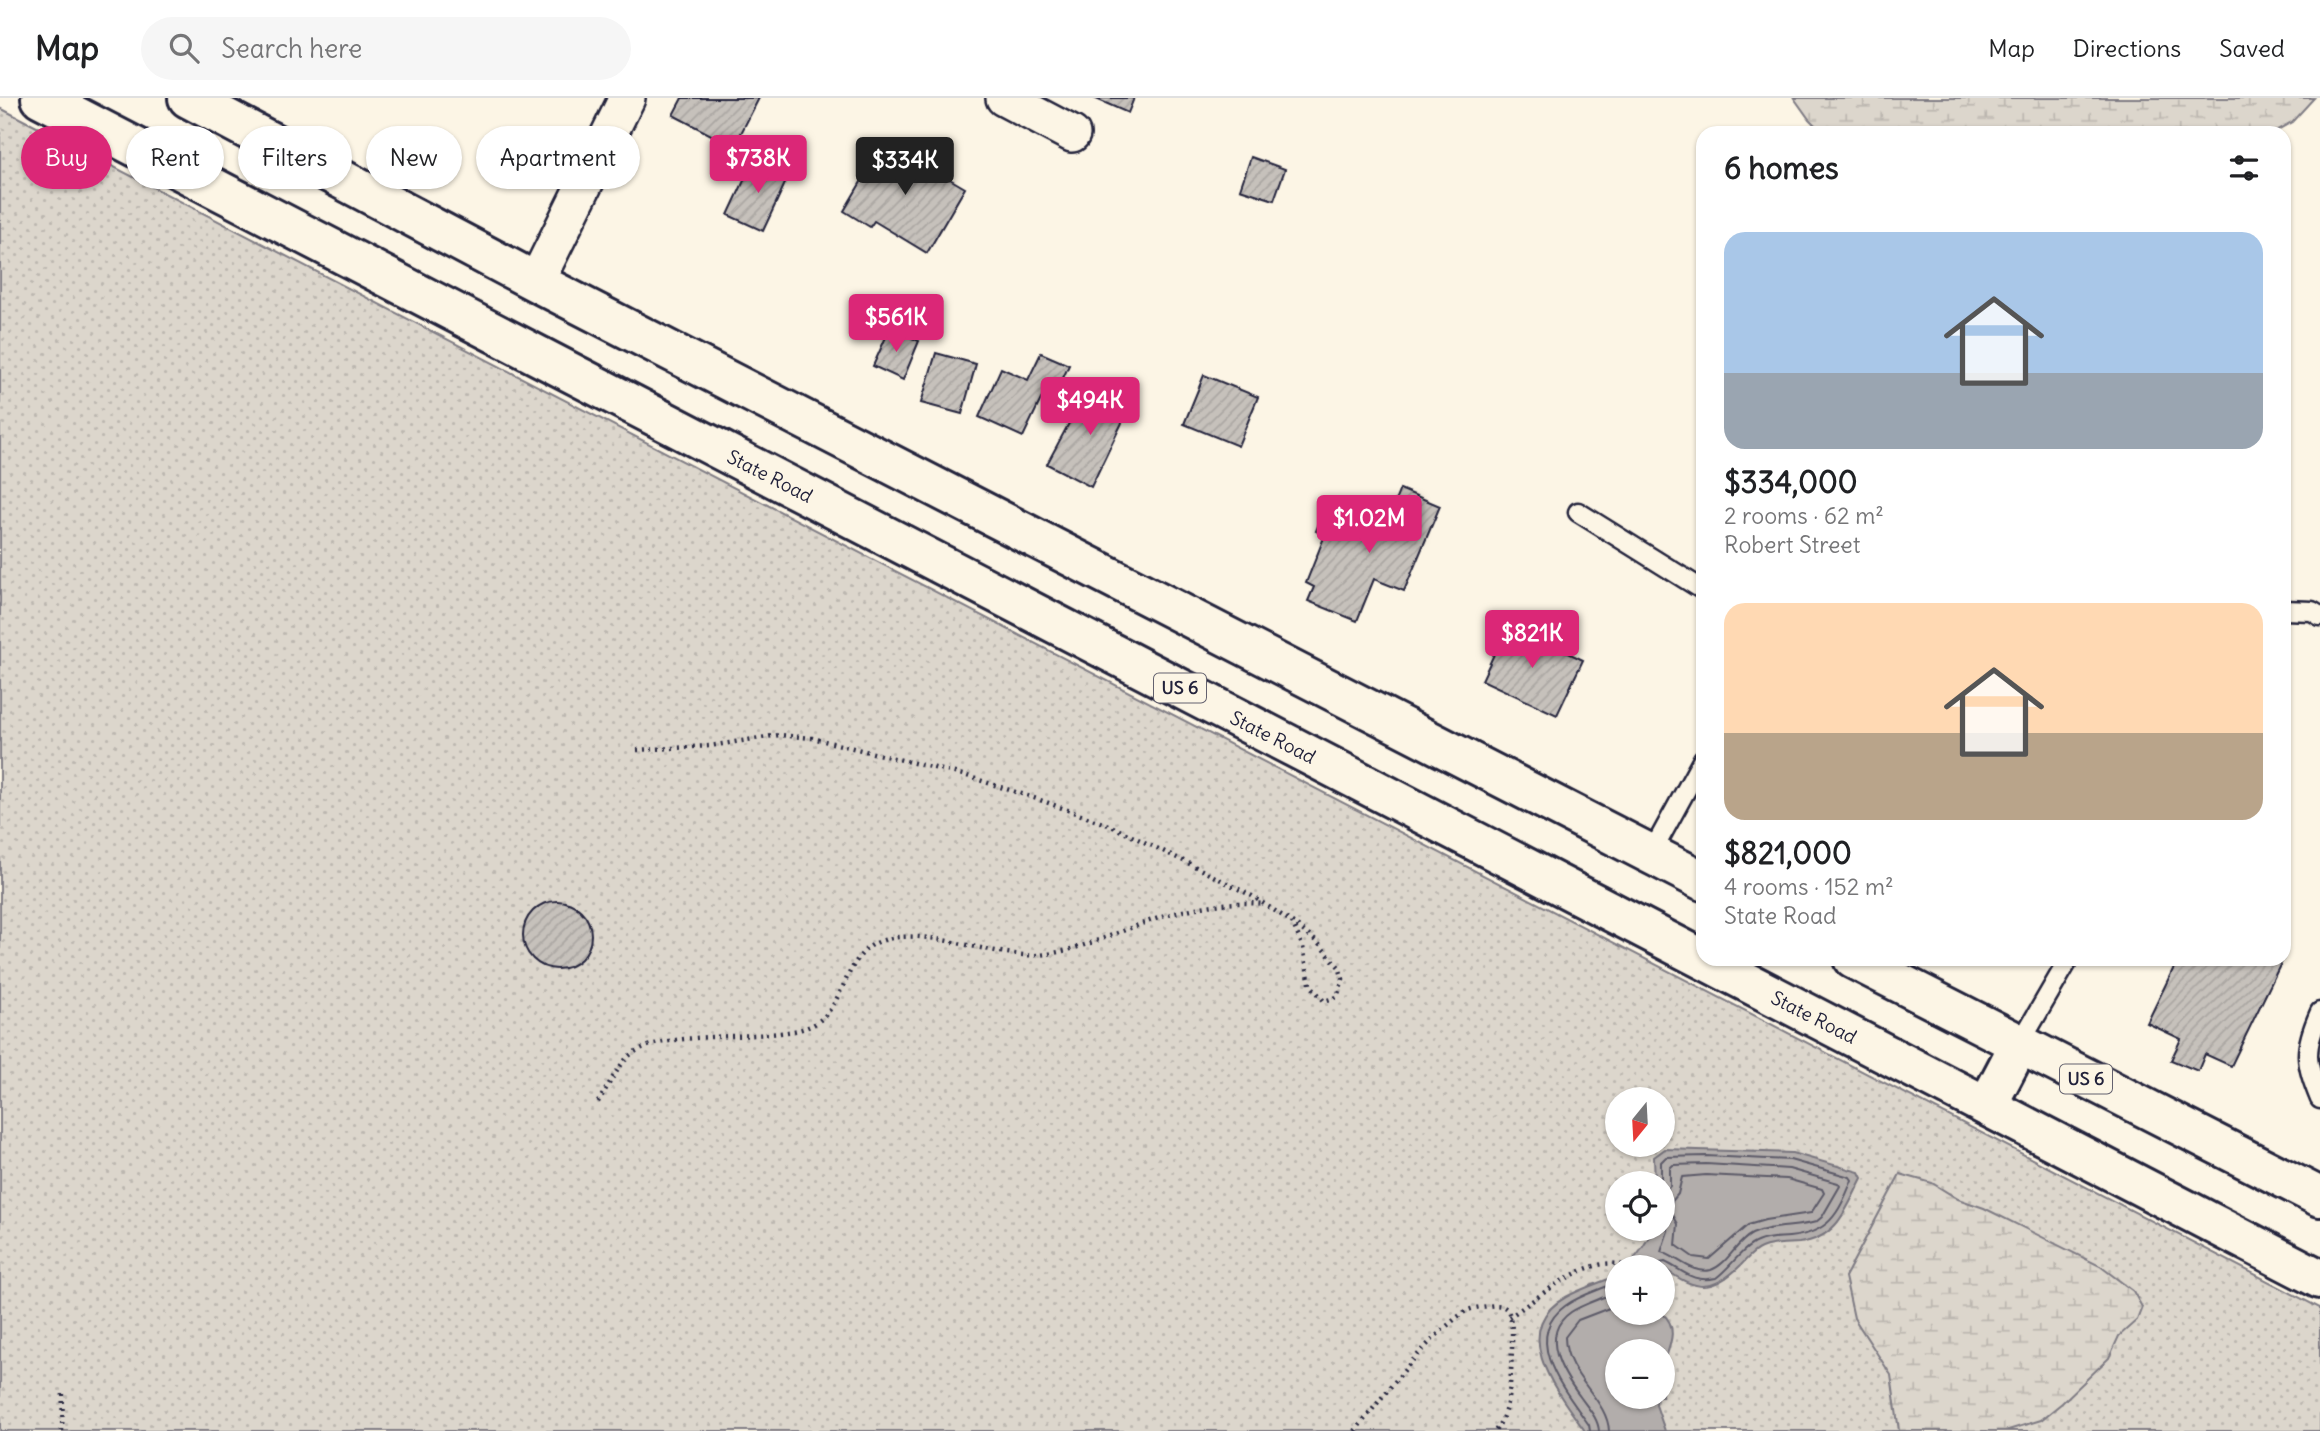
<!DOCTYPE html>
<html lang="en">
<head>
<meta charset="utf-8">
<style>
  :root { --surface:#fff; --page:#f6f6f6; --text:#202124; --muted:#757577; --line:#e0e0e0; --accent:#db2777 }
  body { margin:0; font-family:Delius,sans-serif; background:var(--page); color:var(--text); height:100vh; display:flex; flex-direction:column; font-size:26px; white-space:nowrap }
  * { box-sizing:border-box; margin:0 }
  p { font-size:23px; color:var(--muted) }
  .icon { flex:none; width:38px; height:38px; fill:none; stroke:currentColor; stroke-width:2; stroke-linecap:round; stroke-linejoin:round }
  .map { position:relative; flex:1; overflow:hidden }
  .side { position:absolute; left:1696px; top:28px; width:595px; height:840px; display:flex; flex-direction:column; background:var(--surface); border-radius:21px; box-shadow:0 2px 5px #0004 }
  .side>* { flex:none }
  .hud { position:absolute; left:21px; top:28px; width:665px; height:63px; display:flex; gap:14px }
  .needle { width:46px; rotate:198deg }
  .controls { position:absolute; left:1605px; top:989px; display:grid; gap:14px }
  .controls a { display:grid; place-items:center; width:70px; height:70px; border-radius:50%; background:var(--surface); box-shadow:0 2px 5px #0004; font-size:35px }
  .price { position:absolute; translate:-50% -60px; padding:0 16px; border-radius:7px; background:var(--accent); color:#fff; font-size:23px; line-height:46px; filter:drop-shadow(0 2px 4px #0008) }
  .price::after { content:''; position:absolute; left:50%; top:42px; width:21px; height:16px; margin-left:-10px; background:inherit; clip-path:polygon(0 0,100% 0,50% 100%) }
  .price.active { background:#222; color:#fff }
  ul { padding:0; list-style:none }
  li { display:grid; align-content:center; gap:14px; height:371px; padding:0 28px }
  li span { display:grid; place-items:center; height:217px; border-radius:21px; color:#555 }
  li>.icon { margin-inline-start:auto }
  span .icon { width:126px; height:126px; fill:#fffc; stroke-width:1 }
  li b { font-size:30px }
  h2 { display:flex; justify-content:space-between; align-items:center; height:84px; padding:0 28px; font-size:30px }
  .tag { padding:0 24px; border-radius:32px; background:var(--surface); box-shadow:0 2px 5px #0004; font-size:24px; line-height:63px }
  .tag.active { background:var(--accent); color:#fff }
  header { display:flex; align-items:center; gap:42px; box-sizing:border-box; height:98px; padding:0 35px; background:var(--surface); border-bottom:2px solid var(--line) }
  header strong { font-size:33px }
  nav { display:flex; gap:38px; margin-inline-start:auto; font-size:24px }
  .search { width:490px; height:63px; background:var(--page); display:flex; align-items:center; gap:18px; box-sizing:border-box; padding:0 24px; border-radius:38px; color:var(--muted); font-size:26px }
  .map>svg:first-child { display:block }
</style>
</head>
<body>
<header>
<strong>Map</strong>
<div class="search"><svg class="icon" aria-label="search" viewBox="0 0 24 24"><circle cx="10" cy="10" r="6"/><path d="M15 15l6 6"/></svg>Search here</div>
<nav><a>Map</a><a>Directions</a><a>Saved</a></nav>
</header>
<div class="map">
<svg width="2320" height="1333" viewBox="0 0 2320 1333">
  <defs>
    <pattern id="grass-dots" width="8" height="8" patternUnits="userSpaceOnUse" patternTransform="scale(1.75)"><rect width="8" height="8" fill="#dcd6cc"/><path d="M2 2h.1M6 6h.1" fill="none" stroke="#bcb7b0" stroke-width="1.8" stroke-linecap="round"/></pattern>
    <pattern id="wetland-marsh" width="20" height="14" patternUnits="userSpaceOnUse" patternTransform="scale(1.75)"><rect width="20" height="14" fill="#dcd6cc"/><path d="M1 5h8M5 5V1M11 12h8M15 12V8" fill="none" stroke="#bcb7b0"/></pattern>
    <pattern id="building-hatch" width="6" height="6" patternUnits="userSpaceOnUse" patternTransform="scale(1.75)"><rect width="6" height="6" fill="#c6c1bb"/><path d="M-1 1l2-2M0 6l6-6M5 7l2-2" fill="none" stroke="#aaa6a2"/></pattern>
  </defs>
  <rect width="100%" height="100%" fill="#fcf5e5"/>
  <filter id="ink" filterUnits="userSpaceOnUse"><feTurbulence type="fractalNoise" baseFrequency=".0143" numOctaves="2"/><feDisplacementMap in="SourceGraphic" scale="14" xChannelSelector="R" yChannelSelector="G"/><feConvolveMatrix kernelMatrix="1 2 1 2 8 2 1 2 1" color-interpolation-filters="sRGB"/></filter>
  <g filter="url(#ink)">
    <path fill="url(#grass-dots)" stroke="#7f7c84" stroke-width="2" fill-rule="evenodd" d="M0,10l2320,1200v123h-2320zM1617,1001h45v45h-45zM1617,1085h45v45h-45zM1617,1169h45v45h-45zM1617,1253h45v45h-45z"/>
    <g fill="url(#wetland-marsh)" stroke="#7f7c84" stroke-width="2">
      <polygon points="1794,0 2314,0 2292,24 2272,35 1823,35 1809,21"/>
      <polygon points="1900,1076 1932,1085 1958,1101 1984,1110 2100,1168 2133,1193 2142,1209 2137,1222 2119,1238 2109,1260 2062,1305 2041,1322 2005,1333 1899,1333 1891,1277 1854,1220 1845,1179"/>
    </g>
    <g fill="#b2adab" stroke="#78757e" stroke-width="2">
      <path d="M1665,1051l127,4 67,19 3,6c-16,31 -24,60 -63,65 -13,1 -26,0 -38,5 -8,3 -14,11 -20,17 -32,32 -49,24 -83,-1l-2,3h-28l13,-17 13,-21 8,-1v-45h-7l-1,-26z"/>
      <path d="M1611,1180l6,1v33l45,1c18,15 7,34 1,53l-1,-15h-45v45l40,1 -1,8 9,26h-80c-26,-36 -79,-101 -19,-134 14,-8 30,-13 45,-19z"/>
    </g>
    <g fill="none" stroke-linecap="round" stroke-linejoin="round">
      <g stroke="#5c5a68" stroke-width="2">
        <polygon points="1706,1077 1787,1081 1822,1091 1824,1095 1811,1115 1765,1122 1748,1127 1709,1161 1693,1159 1676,1147 1678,1126 1668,1108 1678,1096 1682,1079"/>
        <path d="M1662,1098l8,-10v-18l3,-3 33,-1 83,5 49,14 2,3 -18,31 -6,5c-21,6 -45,3 -64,12 -16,8 -25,31 -41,36 -19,5 -34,-14 -50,-18l7,-21 -6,-14"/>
        <path d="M1656,1169l4,-4 5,-1c19,9 27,21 51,16 14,-10 26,-30 41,-36 10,-5 21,-4 32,-5 40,-4 49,-22 63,-57l-2,-3 -60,-17 -84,-4 -40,1 -5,5v21"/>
        <path d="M1590,1333l-1,-6c-23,-33 -69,-86 -24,-119 13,-10 31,-15 45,-21h7"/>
        <path d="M1599,1333c-1,-13 -11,-23 -18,-33 -18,-24 -43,-63 -10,-86 12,-8 27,-12 40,-18h6"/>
        <path d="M1609,1333c-1,-32 -44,-55 -44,-94l13,-17 39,-15"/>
      </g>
    </g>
    <g fill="url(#building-hatch)" stroke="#22223b" stroke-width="2">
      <polygon points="682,0 759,0 734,49 673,17"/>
      <polygon points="1094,0 1134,0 1128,15"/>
      <polygon points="885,43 965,90 927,155 874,123 870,129 844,113"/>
      <polygon points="1251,59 1285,71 1274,102 1240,91"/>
      <polygon points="754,61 789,77 763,133 728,117"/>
      <polygon points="890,230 919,243 903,282 873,268"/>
      <polygon points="936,255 976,266 962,316 921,305"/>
      <polygon points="1041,255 1069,267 1053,302 1043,297 1023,339 979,319 1001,270 1028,282"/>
      <polygon points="1204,277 1258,299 1238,348 1184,326"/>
      <polygon points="1113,289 1134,300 1091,389 1047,366 1083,299 1103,309"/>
      <polygon points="1400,391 1440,408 1404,493 1374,481 1357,523 1308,503 1314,489 1306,485 1325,437 1316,433 1324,413 1381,438"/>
      <polygon points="1508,526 1583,562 1557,617 1482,582"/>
      <circle cx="557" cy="837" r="34"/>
      <polygon points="2178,861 2283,861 2231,968 2205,956 2198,973 2171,962 2181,941 2147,925"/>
    </g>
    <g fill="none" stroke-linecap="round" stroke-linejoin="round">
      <defs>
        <g id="lane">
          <polyline points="1578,414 1703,492"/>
          <polyline points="2284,512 2312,513 2320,518"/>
          <polyline points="1651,756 1703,661"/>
          <path d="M2320,914c-17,38 -15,50 0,87"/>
          <polyline points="2019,947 2069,861"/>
        </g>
        <g id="street">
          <polyline points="1004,0 1072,36"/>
          <polyline points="536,184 627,0"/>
        </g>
        <g id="primary">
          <polyline points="41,0 2320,1181"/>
          <polyline points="188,0 536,184 1703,783"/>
          <polyline points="1853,861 2320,1099"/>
          <polyline points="1987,1008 2019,947"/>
        </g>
      </defs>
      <use href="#lane" stroke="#22223b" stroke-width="23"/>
      <use href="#street" stroke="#22223b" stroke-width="40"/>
      <use href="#primary" stroke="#22223b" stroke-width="44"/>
      <g stroke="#22223b" stroke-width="4.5" stroke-dasharray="2 5" stroke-linecap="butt">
        <polyline points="637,652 710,648 779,637 812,640 967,678 1043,703 1111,728 1192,767 1252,798 1292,824 1317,844 1339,869 1343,881 1337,899 1324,903 1310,886 1303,849 1292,824"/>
        <path d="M598,1004c9,-14 18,-32 29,-44 29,-31 141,-15 181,-31 38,-14 34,-73 73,-86 44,-16 110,17 157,14 37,-3 72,-20 106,-32 39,-14 78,-23 119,-19"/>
        <path d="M1509,1219c29,-18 82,-67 119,-50"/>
        <polyline points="62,1333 63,1293"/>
        <path d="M1355,1333c33,-40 66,-87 108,-118 7,-5 17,-6 26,-7 6,-1 15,-2 19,5 5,10 4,26 4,37 -1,26 -1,62 -17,83"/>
      </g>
      <use href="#lane" stroke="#fcf5e5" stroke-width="18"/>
      <use href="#street" stroke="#fcf5e5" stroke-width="35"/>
      <use href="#primary" stroke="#fcf5e5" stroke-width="38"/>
    </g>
  </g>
  <g text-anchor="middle" stroke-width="6" stroke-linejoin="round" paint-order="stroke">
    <g fill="#fcf5e5" stroke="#63616e" stroke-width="2">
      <rect x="1154" y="575.5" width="52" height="29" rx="5"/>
      <rect x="2060" y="966.5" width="52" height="29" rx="5"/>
    </g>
    <g font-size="18" font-weight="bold" fill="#22223b">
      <text x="1180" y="596">US 6</text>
      <text x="2086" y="987">US 6</text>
    </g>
    <g font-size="19" fill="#22223b" stroke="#fcf5e5">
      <text transform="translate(770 378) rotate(27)" y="7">State Road</text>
      <text transform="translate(1273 639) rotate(27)" y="7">State Road</text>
      <text transform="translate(1814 919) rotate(27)" y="7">State Road</text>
    </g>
  </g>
</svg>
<div class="controls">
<a><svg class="needle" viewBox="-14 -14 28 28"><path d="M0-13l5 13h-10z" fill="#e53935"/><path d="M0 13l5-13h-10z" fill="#757577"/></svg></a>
<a><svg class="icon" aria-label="locate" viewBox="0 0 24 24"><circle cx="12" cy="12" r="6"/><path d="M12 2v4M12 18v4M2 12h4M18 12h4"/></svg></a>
<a>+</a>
<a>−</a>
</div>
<b class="price" style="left:758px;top:97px">$738K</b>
<b class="price active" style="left:905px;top:99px">$334K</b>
<b class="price" style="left:896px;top:256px">$561K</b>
<b class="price" style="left:1090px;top:339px">$494K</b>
<b class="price" style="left:1369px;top:457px">$1.02M</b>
<b class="price" style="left:1532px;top:572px">$821K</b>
<div class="hud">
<a class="tag active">Buy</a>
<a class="tag">Rent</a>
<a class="tag">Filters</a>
<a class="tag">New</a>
<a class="tag">Apartment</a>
</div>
<section class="side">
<h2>6 homes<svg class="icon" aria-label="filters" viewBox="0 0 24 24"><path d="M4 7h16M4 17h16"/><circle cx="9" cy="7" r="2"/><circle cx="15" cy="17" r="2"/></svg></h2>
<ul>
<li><span style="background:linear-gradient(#a9c7e8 65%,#9aa5b1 0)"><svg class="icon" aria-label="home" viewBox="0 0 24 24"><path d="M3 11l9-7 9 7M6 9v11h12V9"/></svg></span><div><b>$334,000</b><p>2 rooms · 62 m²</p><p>Robert Street</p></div></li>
<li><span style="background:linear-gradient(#ffd9b3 60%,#b9a48a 0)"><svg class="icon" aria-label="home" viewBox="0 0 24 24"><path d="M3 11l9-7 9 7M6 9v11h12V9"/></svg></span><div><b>$821,000</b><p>4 rooms · 152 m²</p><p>State Road</p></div></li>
</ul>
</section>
</div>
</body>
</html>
